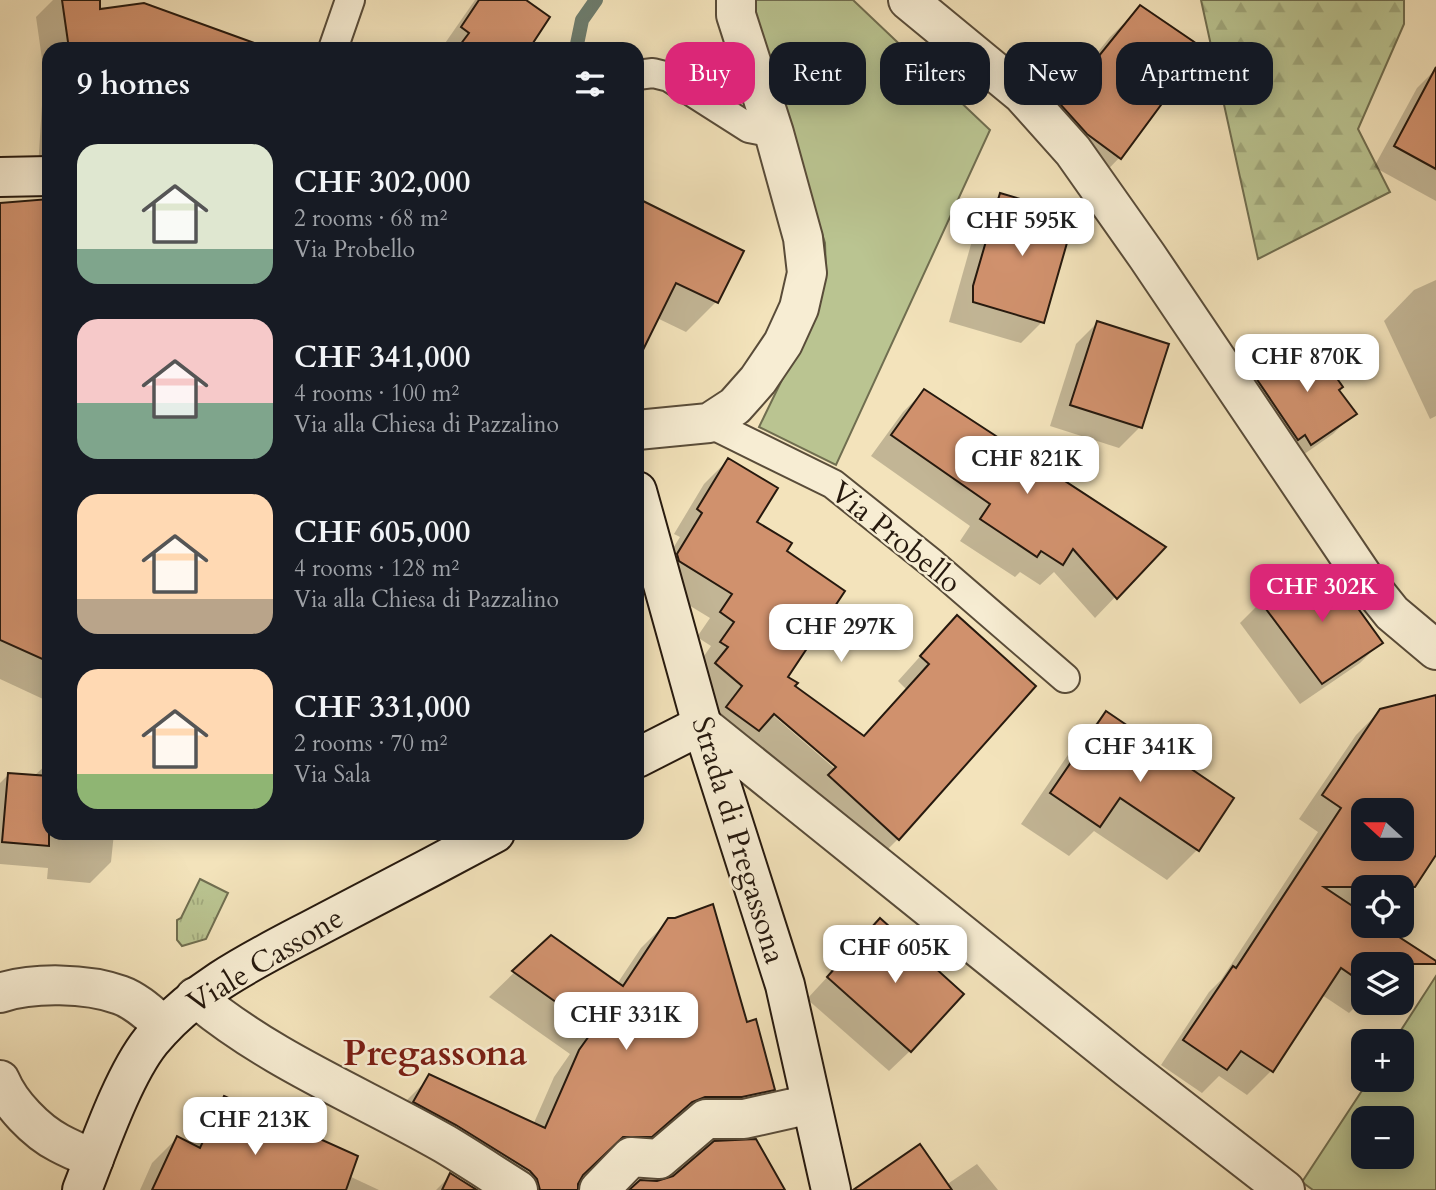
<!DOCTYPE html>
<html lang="en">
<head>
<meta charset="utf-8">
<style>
  :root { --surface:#171b24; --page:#20242c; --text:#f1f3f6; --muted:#9ea1a6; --accent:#db2777 }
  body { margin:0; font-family:Cardo,serif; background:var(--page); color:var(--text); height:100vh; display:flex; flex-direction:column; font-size:26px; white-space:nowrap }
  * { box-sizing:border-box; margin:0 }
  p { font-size:23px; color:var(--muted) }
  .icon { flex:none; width:38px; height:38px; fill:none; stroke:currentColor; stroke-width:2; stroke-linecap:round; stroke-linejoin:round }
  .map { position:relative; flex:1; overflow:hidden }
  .details { position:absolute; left:42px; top:42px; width:602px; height:798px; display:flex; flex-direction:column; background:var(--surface); border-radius:21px; box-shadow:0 4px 18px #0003 }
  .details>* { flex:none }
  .hud { position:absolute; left:665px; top:42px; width:665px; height:63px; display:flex; gap:14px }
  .needle { width:46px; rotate:291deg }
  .tools { position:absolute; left:1351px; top:798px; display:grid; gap:14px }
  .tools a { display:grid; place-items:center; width:63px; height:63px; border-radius:14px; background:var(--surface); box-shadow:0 4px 18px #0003; font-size:35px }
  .price { position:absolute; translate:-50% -60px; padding:0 16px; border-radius:14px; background:#fff; color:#222; font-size:23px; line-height:46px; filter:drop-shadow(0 2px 4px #0008) }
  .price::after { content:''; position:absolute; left:50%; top:42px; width:21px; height:16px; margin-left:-10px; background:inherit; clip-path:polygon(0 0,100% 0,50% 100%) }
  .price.selected { background:var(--accent); color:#fff }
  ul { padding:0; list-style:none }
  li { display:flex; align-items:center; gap:21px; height:175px; padding:0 35px }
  li span { display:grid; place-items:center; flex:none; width:196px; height:140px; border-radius:21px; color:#555 }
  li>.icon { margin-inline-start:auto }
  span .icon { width:84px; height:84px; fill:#fffc; stroke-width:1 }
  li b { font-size:30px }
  h2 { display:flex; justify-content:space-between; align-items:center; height:84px; padding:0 35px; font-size:30px }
  .chip { padding:0 24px; border-radius:21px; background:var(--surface); box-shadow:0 4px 18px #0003; font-size:24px; line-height:63px }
  .chip.selected { background:var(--accent); color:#fff }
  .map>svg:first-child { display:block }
</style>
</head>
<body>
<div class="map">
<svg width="1436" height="1190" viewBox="0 0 1436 1190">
  <defs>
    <pattern id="forest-firs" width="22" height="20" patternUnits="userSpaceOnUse" patternTransform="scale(1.75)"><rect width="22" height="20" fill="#bac491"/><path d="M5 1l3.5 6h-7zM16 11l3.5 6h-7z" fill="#a0a87c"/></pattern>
    <pattern id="park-tufts" width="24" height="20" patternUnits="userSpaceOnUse" patternTransform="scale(1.75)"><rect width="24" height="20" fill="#bac491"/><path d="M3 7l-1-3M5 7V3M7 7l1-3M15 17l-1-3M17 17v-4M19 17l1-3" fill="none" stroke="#a0a87c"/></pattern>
  </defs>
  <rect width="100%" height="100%" fill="#f3e3bb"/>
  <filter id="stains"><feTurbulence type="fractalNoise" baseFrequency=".00286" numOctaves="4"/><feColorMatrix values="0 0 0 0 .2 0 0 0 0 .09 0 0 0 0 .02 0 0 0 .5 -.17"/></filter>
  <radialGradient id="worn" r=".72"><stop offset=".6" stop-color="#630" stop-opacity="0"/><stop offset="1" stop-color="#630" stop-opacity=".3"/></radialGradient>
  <g fill="#bac491" stroke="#706e50" stroke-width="2" fill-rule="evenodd">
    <polygon points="754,0 853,0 990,130 836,465 759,427 817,308 826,272 825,243 750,12"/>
    <path d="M1436,976v214h-123l-11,-8 67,-102h33v-39h-8zM1363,1118h39v39h-39z"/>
  </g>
  <polygon fill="url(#forest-firs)" stroke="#706e50" stroke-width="2" points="1201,0 1404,0 1404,24 1358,129 1390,192 1258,259"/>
  <polygon fill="url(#park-tufts)" stroke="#706e50" stroke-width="2" points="200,879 228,893 206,939 182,946 177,940 177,920 181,918"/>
  <g fill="#0003" fill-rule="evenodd">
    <polygon points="53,0 98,0 99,10 212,49 49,49 49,188 37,184 44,73 36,17"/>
    <polygon points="475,0 523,0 527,49 441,49"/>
    <polygon points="1141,7 1120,157 1090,188 1057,164 1031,135 1110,37"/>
    <polygon points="1436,69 1436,201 1374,167 1417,88"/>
    <polygon points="1000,195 1042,322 1021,343 949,322 979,216"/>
    <polygon points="637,200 741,252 716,302 686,332 657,318 637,354"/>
    <polygon points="49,201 49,692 43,699 0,679 0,204"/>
    <polygon points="1436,280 1436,416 1430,419 1384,321 1414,290"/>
    <polygon points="1097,323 1140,427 1119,448 1050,426 1076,344"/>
    <polygon points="1309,342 1337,390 1354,413 1333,434 1290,464 1236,400 1257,379"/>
    <polygon points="924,391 1163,547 1095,618 1054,572 1040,585 1020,572 1015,577 960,541 970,526 871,456 903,412"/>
    <path d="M728,460l27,63 29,28 1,126 8,9 70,52 43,-49 -8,-8 36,-40 -36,198 -24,24 -61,-71 -63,-54 -16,15 -31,-21 16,-21 -27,-23 5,-22 14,-20 -14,-9 13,-19 -54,-33 -2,-6 26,-42 -6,-3 30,-50zM767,710l9,3 68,59 -3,2z"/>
    <polygon points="1325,588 1381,642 1360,663 1300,704 1240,623 1261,602"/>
    <path d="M1436,697v154l-39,36h-34v39h16l25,16 -15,22h-26v35l-14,14 -27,-18 -51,76 -24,24 -28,-19 -17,17 -41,-28 48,-73 12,-12 97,-148 -19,-13 57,-84 25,-25zM1363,810h39v39h-39z"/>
    <polygon points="1106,713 1232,799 1197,850 1167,880 1094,831 1069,856 1021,824 1076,743"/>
    <polygon points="49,762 49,833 114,833 111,862 90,883 47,879 48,868 0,864 0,783 9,774 34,776"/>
    <polygon points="880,920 910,1051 889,1071 807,999"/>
    <polygon points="667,922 746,1024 773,1089 749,1114 679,1122 665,1127 625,1161 596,1161 581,1176 576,1190 495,1190 405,1102 430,1077 533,1125 554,1077 570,1054 489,997 551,937 617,984 641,948"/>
    <polygon points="224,1098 349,1176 379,1190 140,1190 152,1163 177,1138 189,1144 199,1123"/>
    <polygon points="977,1164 998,1190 856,1190 946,1185"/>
    <polygon points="451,1175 474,1190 436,1190"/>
  </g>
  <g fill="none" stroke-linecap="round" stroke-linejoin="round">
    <polyline stroke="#6d7c6d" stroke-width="14" points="576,49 582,20 596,0"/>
  </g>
  <g fill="#d0916d" stroke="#26190e" stroke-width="2" fill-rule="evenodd">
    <polygon points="62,0 100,0 100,9 144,3 257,44 256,49 69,49"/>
    <polygon points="479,0 526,0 550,17 529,49 457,49 469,33 461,27"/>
    <polygon points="1140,5 1203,48 1121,159 1087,134 1060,104"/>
    <polygon points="1436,67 1436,169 1394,146"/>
    <polygon points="1000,193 1075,215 1044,323 973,302 973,286"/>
    <polygon points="637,198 744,251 718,303 676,283 637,362"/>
    <polygon points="49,199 49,662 0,640 0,203"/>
    <polygon points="1097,321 1169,344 1142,428 1070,405"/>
    <polygon points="1310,340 1343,387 1339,390 1357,414 1311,445 1305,435 1298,440 1256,378"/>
    <polygon points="924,389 1166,547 1117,599 1073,549 1063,565 1041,551 1037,557 980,519 990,504 891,435"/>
    <polygon points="728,458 778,488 757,522 792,543 787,551 845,591 788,677 798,683 795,686 864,736 929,664 920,656 957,615 1036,686 899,840 828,775 836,767 774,714 759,731 726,707 742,686 715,663 728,647 720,642 734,622 720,612 732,594 679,561 677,554 702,513 697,509"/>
    <polygon points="1311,569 1325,586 1336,578 1383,643 1322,684 1260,601"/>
    <path d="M1436,695v160l-21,32h-91l39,26v13h19l54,35v3h-73v19l-22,-15 -68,104 -32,-21 -14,19 -44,-30 50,-74 3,2 105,-160 -19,-13 58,-86zM1363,810h39v39h-39z"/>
    <polygon points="1106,711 1234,798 1199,851 1120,798 1100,827 1050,793"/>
    <polygon points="8,773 49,776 49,846 2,842"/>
    <polygon points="713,904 747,1022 756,1019 775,1090 742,1097 705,1097 692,1102 652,1137 623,1137 583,1175 578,1184 578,1190 540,1190 537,1179 530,1171 456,1125 413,1102 429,1074 545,1128 579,1050 594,1029 512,971 551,935 623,986 668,918 675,918"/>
    <polygon points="880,918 964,994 911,1052 827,977"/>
    <polygon points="224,1096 358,1156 346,1190 152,1190 177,1136 200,1148"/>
    <polygon points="756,1139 785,1190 629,1190 640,1180 657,1181 673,1176 714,1141"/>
    <polygon points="920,1144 952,1190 853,1190"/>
    <polygon points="450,1173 461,1180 477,1190 442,1190"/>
  </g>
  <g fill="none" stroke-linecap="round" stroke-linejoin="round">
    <defs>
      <g id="lane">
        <polyline points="333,49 350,0"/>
        <polyline points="637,75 653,73 669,77 749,128 774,133"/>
        <polyline points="709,423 833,484 933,564 1065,678"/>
      </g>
      <g id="street">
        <polyline points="908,0 1022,94 1073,151 1147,256 1364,578 1392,613 1436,650"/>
        <polyline points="637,430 709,423 735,406 758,380 783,343 799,308 807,273 803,238 774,133 736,15 736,0"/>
        <polyline points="702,725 1128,1068 1285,1190"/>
        <path d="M0,993c33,-11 87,-10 120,2 17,6 31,20 44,31"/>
        <path d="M195,997c75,63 166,99 250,147 25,15 49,31 73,46"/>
        <path d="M0,1080c10,24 36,51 59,63 11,6 23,11 35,16"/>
        <polyline points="599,1190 631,1157 659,1159 706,1119 744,1119 811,1104"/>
      </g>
      <g id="secondary">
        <polyline points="0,177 49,176"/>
        <polyline points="637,491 702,725 785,985 831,1190"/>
        <polyline points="637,758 702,725"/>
        <path d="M82,1190c17,-43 41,-114 69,-149 46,-56 113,-86 175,-119 56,-29 113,-59 169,-89"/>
      </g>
    </defs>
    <use href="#lane" stroke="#594c39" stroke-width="32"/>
    <use href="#street" stroke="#594c39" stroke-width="42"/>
    <use href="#secondary" stroke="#26190e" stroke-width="42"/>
    <use href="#lane" stroke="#f7edd3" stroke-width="28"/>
    <use href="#street" stroke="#f7edd3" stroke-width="38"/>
    <use href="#secondary" stroke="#f7edd3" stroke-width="38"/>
  </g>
  <g text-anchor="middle" stroke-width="5" stroke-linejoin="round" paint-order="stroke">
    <g font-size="30" fill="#26190e" stroke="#f7edd3">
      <text transform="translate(896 537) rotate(39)" y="10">Via Probello</text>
      <text transform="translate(739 840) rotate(73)" y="10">Strada di Pregassona</text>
      <text transform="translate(265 960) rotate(-31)" y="10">Viale Cassone</text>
    </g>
    <g font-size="37" font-weight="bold" fill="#7a1f14" stroke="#f7edd3">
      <text x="435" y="1065">Pregassona</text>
    </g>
  </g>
  <rect width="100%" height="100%" filter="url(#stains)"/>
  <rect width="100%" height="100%" fill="url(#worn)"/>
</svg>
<div class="tools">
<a><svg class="needle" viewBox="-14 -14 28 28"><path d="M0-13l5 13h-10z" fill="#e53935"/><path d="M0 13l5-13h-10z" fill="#9ea1a6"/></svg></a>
<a><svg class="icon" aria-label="locate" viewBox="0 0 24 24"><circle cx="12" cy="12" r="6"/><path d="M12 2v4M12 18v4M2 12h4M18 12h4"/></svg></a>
<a><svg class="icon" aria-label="layers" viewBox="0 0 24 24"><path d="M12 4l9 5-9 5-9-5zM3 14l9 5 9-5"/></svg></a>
<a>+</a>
<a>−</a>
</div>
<b class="price" style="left:1022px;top:258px">CHF 595K</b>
<b class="price" style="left:1307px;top:394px">CHF 870K</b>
<b class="price" style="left:1027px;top:496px">CHF 821K</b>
<b class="price selected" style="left:1322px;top:624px">CHF 302K</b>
<b class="price" style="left:841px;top:664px">CHF 297K</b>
<b class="price" style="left:1140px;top:784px">CHF 341K</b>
<b class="price" style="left:895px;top:985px">CHF 605K</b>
<b class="price" style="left:626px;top:1052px">CHF 331K</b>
<b class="price" style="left:255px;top:1157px">CHF 213K</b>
<div class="hud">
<a class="chip selected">Buy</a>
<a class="chip">Rent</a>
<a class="chip">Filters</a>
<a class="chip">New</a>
<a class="chip">Apartment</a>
</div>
<section class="details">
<h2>9 homes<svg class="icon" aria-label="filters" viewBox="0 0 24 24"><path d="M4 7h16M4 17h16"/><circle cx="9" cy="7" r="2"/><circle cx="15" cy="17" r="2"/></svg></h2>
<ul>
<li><span style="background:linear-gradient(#dfe7d0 75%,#7fa58c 0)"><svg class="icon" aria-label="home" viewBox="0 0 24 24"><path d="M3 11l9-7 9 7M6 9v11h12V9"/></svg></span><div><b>CHF 302,000</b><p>2 rooms · 68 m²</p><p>Via Probello</p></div></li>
<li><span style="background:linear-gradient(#f6c9c9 60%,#7fa58c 0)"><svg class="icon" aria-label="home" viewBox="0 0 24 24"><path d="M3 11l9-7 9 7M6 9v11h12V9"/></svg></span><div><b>CHF 341,000</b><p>4 rooms · 100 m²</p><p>Via alla Chiesa di Pazzalino</p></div></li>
<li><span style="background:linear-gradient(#ffd9b3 75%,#b9a48a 0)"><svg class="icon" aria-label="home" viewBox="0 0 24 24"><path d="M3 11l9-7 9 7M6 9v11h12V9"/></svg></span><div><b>CHF 605,000</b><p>4 rooms · 128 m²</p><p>Via alla Chiesa di Pazzalino</p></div></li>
<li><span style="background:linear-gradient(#ffd9b3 75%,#8fb573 0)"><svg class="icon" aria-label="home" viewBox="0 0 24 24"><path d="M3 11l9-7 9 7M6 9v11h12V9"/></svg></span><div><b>CHF 331,000</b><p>2 rooms · 70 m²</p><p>Via Sala</p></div></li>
</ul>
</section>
</div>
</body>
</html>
